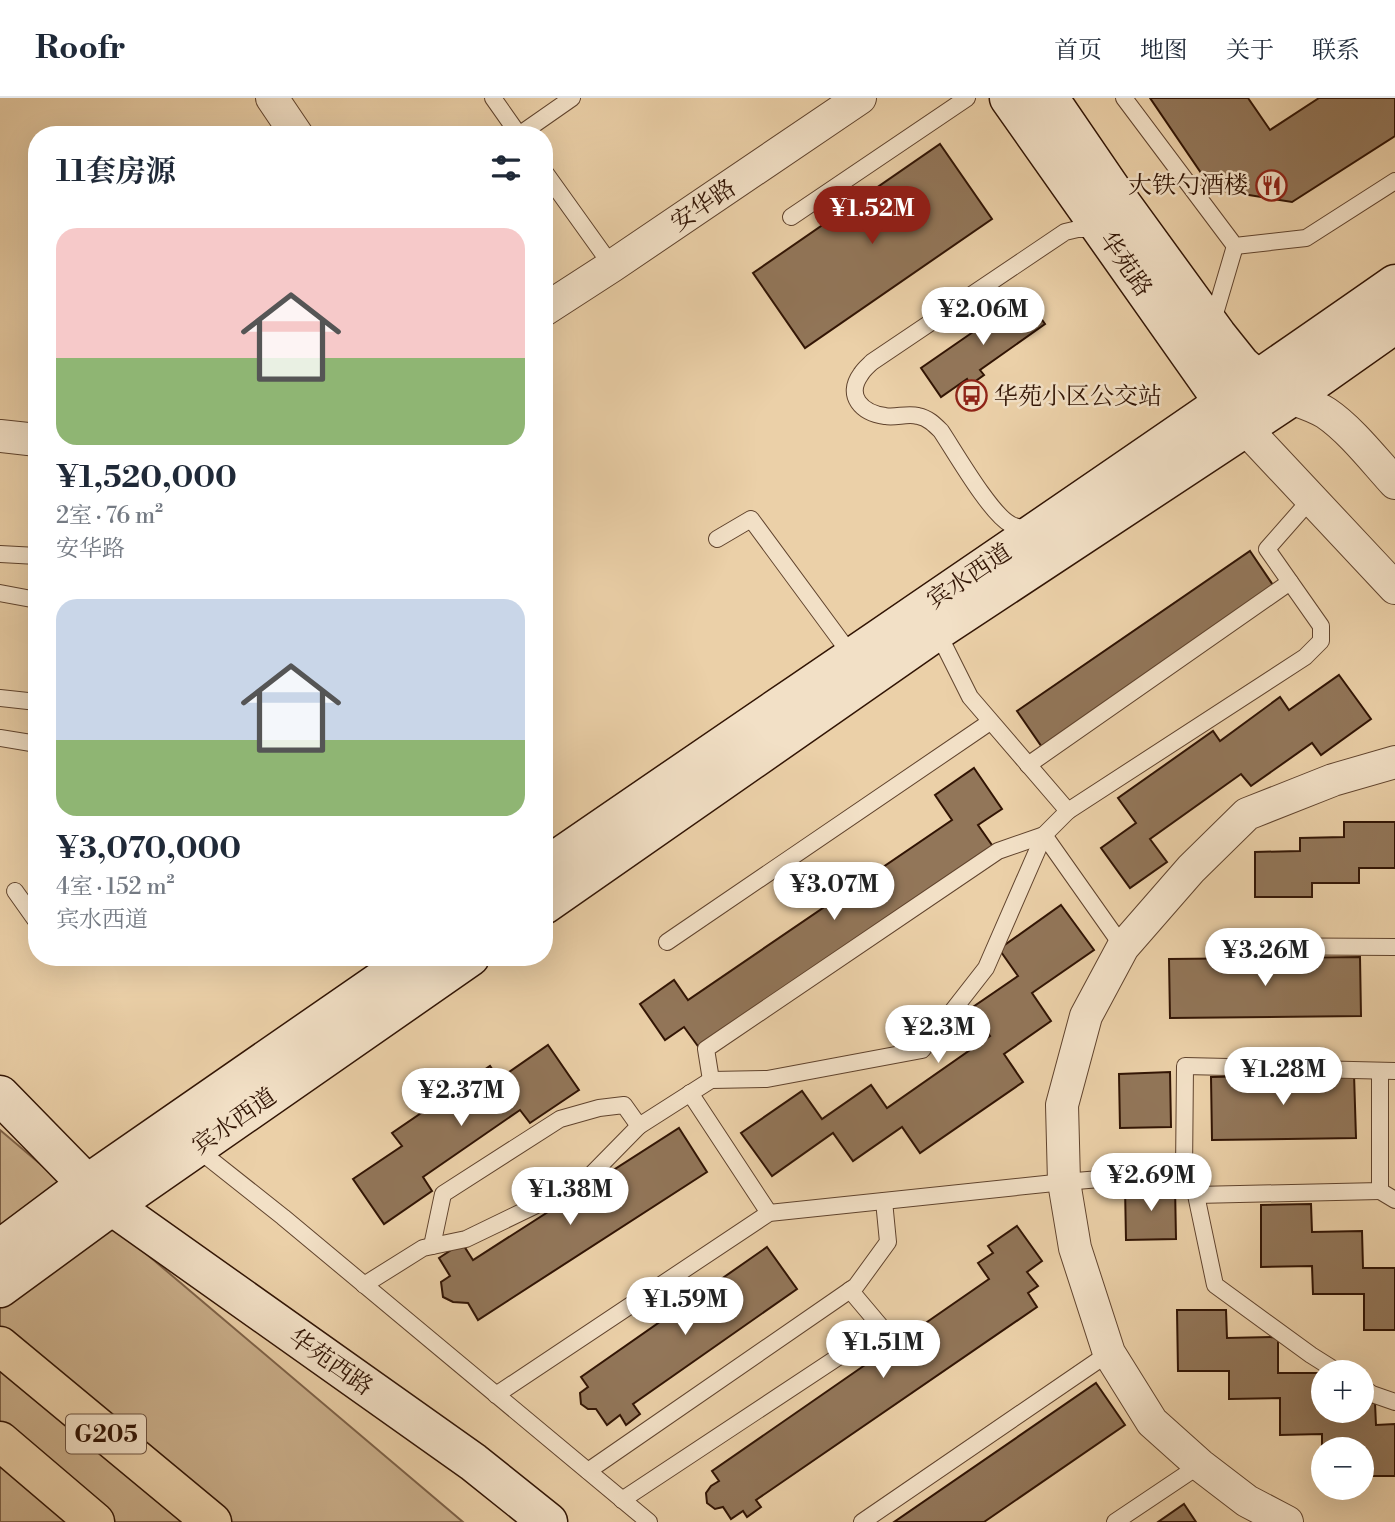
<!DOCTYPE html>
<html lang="zh">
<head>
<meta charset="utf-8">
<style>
  :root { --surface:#fff; --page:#f2f2f3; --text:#1f2937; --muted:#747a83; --line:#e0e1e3; --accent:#8f2418 }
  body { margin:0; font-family:"Libre Bodoni","Noto Serif SC",serif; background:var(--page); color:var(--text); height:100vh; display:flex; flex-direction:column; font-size:26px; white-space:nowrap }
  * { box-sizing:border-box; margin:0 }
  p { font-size:23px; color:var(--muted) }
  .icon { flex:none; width:38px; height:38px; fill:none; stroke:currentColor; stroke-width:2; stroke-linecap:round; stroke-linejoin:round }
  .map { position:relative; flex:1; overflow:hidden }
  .drawer { position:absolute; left:28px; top:28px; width:525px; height:840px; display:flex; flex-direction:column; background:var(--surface); border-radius:28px; box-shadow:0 7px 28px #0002 }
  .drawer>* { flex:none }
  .controls { position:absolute; left:1311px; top:1262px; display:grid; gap:14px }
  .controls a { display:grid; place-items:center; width:63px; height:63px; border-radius:50%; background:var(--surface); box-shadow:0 7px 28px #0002; font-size:35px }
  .price { position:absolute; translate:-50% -60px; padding:0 16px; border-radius:24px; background:#fff; color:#222; font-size:23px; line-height:46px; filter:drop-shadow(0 2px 4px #0008) }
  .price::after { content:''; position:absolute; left:50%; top:42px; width:21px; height:16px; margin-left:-10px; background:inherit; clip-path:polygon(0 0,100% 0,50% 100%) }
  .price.on { background:var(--accent); color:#fff }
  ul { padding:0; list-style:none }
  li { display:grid; align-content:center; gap:14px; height:371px; padding:0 28px }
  li span { display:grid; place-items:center; height:217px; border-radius:21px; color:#555 }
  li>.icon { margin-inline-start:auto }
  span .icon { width:126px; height:126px; fill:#fffc; stroke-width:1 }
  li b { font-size:30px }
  h2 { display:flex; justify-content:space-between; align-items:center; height:84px; padding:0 28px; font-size:30px }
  header { display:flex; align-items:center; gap:42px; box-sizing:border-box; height:98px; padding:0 35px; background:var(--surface); border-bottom:2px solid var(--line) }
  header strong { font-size:33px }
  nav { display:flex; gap:38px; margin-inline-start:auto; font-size:24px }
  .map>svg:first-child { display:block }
</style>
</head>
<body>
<header>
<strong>Roofr</strong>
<nav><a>首页</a><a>地图</a><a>关于</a><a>联系</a></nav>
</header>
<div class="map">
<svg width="1395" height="1424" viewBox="0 0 1395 1424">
  <rect width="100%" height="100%" fill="#ebd0a8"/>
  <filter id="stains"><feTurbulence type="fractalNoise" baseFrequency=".00286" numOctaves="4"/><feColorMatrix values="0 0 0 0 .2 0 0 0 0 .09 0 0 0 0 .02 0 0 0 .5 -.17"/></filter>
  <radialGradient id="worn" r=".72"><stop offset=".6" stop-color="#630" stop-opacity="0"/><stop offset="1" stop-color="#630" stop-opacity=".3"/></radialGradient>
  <polygon fill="#cbb08c" stroke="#7e6248" stroke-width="2" points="0,1032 463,1424 0,1424"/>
  <g fill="#927659" stroke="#311404" stroke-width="2">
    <polygon points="1150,0 1248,0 1270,32 1319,0 1395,0 1395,38 1292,104 1212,91"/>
    <polygon points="940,46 992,121 805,250 753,175"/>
    <polygon points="1025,198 1045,226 980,272 984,277 970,287 967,281 941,299 921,270"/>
    <polygon points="1250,453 1277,493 1044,652 1017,613"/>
    <polygon points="1339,577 1371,621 1321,657 1312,645 1251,688 1241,676 1150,741 1167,764 1130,790 1101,750 1136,725 1118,700 1213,633 1220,643 1280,599 1289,612"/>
    <polygon points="974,670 1002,711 978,727 994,750 700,951 684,929 665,942 640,906 674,882 688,902 952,722 935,697"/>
    <polygon points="1344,724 1395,724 1395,770 1359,770 1359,785 1312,785 1312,799 1255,799 1255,754 1300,753 1300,740 1344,739"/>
    <polygon points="1061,807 1094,852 1032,895 1051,923 1004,956 1023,984 920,1055 902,1029 853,1063 833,1035 772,1078 741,1035 802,993 822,1021 871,987 887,1010 990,938 970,911 1018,878 999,851"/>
    <polygon points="1360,859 1361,918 1170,920 1169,861"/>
    <polygon points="548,947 579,992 530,1025 520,1012 423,1079 432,1093 384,1126 353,1081 402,1048 392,1035 490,968 499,981"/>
    <polygon points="1170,974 1171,1029 1120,1030 1119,976"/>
    <polygon points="1354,976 1356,1040 1212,1042 1211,979"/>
    <polygon points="679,1030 707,1074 478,1222 468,1205 453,1204 443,1199 441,1184 450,1178 439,1160 462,1145 473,1162"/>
    <polygon points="1175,1087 1176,1141 1126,1142 1125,1089"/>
    <polygon points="1311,1106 1312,1134 1362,1133 1363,1170 1395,1170 1395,1232 1364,1232 1364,1196 1313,1196 1312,1168 1261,1169 1261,1107"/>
    <polygon points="1017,1128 1042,1163 1027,1174 1038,1188 1028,1195 1037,1209 756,1402 761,1409 747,1419 743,1413 731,1421 723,1409 715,1411 707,1405 706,1395 711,1388 719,1383 712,1373 989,1181 978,1165 993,1155 988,1148"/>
    <polygon points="767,1149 797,1191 633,1306 640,1316 626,1327 620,1317 607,1327 596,1311 588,1311 581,1306 580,1295 588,1289 581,1279"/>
    <polygon points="1177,1212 1226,1212 1227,1240 1278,1239 1278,1275 1323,1275 1323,1312 1362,1312 1362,1305 1375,1305 1376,1327 1395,1326 1395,1378 1370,1378 1370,1367 1362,1367 1362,1351 1323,1351 1322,1368 1322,1336 1280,1337 1280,1300 1229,1301 1229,1273 1178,1273"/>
    <polygon points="1096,1285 1125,1327 984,1424 894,1424"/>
    <polygon points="1184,1406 1196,1424 1158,1424"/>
  </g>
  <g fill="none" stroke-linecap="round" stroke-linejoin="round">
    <defs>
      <g id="lane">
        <polyline points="493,0 519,37"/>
        <polyline points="1124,0 1235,148 1306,140 1395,83"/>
        <polyline points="519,37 572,0"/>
        <polyline points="544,73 612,168"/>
        <polyline points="791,119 967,0"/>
        <polyline points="1212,226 1235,148"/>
        <path d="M1031,430c-7,0 -15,0 -21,-4 -20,-11 -55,-72 -69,-93 -7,-7 -13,-13 -23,-15 -11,-3 -22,2 -33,0 -23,-3 -40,-20 -24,-42 3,-5 8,-9 11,-12l193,-130 17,-4 16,4"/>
        <polyline points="717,441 751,421 852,558"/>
        <polyline points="0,456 37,458"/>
        <polyline points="0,495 37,502"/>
        <polyline points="0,600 37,604"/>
        <polyline points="0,640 37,646"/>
        <polyline points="1028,667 1290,484"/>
        <polyline points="1068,713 1305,559 1321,543 1321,528 1267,451 1311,401"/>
        <polyline points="15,793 37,824"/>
        <polyline points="667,844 990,624"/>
        <polyline points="1247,848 1395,849"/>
        <polyline points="711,982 706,951 998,753 1044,737 1123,849"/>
        <polyline points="690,995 769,1115"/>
        <polyline points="196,1050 283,1119 649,1424"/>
        <polyline points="1184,1074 1185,968 1395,973"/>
        <polyline points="1380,1093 1395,1102"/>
        <polyline points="1196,1097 1380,1093 1380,973"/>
        <polyline points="432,1148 443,1096 560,1021 599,1010 624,1007 639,1028"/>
        <polyline points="364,1187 423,1150 466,1141 584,1084 639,1028 711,982 767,981 922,952 986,870 1044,737 1068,713 970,599 937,533"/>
        <polyline points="1362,1289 1372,1296 1395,1304"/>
        <polyline points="496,1297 769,1115 1064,1084 1184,1074 1196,1097 1215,1187 1311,1257 1338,1274"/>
        <polyline points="588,1373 856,1188 888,1144 884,1103"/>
        <polyline points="622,1402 882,1230 850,1192"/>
        <polyline points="862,1424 1109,1255"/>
        <polyline points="1115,1424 1200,1367"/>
      </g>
      <g id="street">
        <polyline points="272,0 297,37"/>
        <polyline points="544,212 612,168 860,0"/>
        <path d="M1290,300c12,4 25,8 36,15 25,17 48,47 69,70"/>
        <polyline points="1245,330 1395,490"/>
        <polyline points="0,338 37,342"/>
        <polyline points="1287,1424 1247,1403 1200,1367 1152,1324 1109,1255 1075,1150 1064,1084 1062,1007 1086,918 1123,849 1191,771 1247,716 1333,682 1395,664"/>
      </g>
      <g id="secondary">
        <polyline points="1009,0 1224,305 1241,326"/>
        <polyline points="1049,0 1116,98 1217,237 1241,267 1258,282 1279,294"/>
        <path d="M544,770c283,-195 569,-387 851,-584"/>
        <polyline points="544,807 937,533 1290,300 1395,226"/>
        <polyline points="0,997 87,1086"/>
        <polyline points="112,1108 473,1364 548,1424"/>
        <polyline points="0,1151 87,1086 415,859"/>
        <polyline points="0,1190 112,1108 470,859"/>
      </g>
      <g id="highway">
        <polyline points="0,1248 212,1424"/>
        <polyline points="0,1343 95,1424"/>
      </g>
    </defs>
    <use href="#lane" stroke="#60432d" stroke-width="18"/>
    <use href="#street" stroke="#60432d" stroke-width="34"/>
    <use href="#secondary" stroke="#311404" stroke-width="41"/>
    <use href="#highway" stroke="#311404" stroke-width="41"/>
    <use href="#lane" stroke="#f2e0c6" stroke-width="16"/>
    <use href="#street" stroke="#f2e0c6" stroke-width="32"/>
    <use href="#secondary" stroke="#f2e0c6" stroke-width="38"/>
    <use href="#highway" stroke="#ebd0a8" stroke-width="38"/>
  </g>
  <defs>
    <symbol id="restaurant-ring" viewBox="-11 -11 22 22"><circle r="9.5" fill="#f2e0c6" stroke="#8f2418" stroke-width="1.5"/><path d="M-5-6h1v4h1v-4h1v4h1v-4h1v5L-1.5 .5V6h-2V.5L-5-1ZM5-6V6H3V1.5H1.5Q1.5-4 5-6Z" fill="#8f2418"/></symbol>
    <symbol id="bus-ring" viewBox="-11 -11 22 22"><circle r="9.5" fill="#f2e0c6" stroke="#8f2418" stroke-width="1.5"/><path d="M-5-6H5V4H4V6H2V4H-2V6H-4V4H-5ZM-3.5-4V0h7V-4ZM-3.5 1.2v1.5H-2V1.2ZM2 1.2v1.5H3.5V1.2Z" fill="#8f2418"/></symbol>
  </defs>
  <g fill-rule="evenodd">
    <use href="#restaurant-ring" x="1254" y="70" width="35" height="35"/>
    <use href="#bus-ring" x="954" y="280" width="35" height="35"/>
  </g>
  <g text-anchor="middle" stroke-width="5" stroke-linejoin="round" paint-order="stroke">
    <rect fill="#f2e0c6" stroke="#6b513e" stroke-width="2" x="66" y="1316.5" width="80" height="39" rx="5"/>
    <g font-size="23" font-weight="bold" fill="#311404">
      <text x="106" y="1344">G205</text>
    </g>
    <g font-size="24" fill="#311404" stroke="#f2e0c6" text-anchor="end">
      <text x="1248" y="95">大铁勺酒楼</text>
      <text x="994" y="306" text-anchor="start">华苑小区公交站</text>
    </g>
    <g font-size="24" fill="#311404" stroke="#f2e0c6">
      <text transform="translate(703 107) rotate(-34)" y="8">安华路</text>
      <text transform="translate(1126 166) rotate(55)" y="8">华苑路</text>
      <text transform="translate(969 478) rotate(-34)" y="8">宾水西道</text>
      <text transform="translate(234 1023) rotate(-35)" y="8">宾水西道</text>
      <text transform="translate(331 1264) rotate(35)" y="8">华苑西路</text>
    </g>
  </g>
  <rect width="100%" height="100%" filter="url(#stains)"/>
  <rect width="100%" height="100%" fill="url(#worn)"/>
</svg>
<div class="controls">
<a>+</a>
<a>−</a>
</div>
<b class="price on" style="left:872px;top:148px">¥1.52M</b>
<b class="price" style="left:983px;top:249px">¥2.06M</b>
<b class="price" style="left:834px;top:824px">¥3.07M</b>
<b class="price" style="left:1265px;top:890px">¥3.26M</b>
<b class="price" style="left:938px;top:967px">¥2.3M</b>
<b class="price" style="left:1283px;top:1009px">¥1.28M</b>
<b class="price" style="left:461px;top:1030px">¥2.37M</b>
<b class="price" style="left:1151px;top:1115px">¥2.69M</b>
<b class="price" style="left:570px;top:1129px">¥1.38M</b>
<b class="price" style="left:685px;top:1239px">¥1.59M</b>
<b class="price" style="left:883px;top:1282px">¥1.51M</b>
<section class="drawer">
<h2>11套房源<svg class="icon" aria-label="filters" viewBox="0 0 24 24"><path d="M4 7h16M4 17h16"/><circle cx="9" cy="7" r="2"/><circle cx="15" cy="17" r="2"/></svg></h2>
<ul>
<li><span style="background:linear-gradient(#f6c9c9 60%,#8fb573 0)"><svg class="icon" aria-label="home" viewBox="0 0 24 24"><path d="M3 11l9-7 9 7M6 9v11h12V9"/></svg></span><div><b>¥1,520,000</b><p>2室 · 76 m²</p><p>安华路</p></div></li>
<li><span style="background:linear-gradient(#c9d6e8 65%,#8fb573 0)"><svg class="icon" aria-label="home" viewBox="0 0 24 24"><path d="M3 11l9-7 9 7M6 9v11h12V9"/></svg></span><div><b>¥3,070,000</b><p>4室 · 152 m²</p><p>宾水西道</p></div></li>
</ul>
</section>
</div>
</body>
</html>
